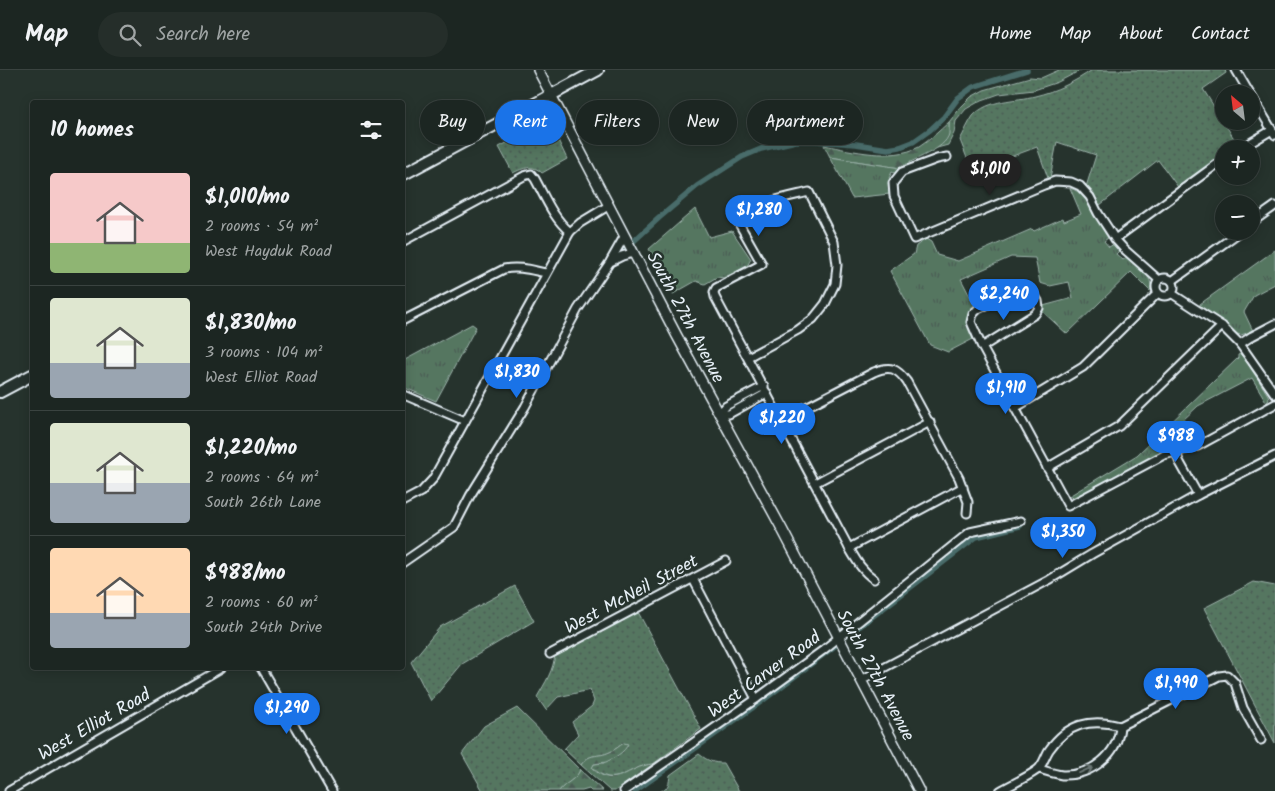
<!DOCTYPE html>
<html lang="en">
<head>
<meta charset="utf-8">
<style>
  :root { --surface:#1c2622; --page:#252e2a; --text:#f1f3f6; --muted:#a0a5a5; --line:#3a4340; --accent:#1a73e8 }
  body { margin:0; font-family:Kalam,sans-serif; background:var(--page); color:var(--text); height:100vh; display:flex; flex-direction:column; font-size:19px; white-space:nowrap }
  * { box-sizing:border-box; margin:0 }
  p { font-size:16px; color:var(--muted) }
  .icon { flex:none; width:28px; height:28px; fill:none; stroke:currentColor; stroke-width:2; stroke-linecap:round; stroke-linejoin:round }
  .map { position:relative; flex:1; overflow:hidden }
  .details { position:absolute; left:30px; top:30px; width:375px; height:570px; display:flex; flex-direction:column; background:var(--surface); border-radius:5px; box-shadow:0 2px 12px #0003,0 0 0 1px var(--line) }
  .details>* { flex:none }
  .guide { position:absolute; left:420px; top:30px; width:475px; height:45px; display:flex; gap:10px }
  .needle { width:32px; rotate:332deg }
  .tools { position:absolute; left:1215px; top:15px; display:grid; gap:10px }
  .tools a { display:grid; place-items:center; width:45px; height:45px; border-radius:50%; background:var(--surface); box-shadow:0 2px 12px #0003,0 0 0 1px var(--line); font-size:25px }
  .price { position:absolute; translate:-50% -42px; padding:0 11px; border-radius:18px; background:var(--accent); color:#fff; font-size:16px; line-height:32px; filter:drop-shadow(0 1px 2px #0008) }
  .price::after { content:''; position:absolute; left:50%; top:30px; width:15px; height:11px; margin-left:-8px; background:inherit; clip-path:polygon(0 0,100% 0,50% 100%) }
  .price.active { background:#222; color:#fff }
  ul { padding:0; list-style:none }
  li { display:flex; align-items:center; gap:15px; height:125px; padding:0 20px }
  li+li { border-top:1px solid var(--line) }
  li span { display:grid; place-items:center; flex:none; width:140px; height:100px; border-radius:5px; color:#555 }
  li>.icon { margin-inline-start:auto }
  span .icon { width:60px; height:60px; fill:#fffc; stroke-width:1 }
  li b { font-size:21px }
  h2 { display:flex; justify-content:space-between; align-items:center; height:60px; padding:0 20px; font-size:21px }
  .pill { padding:0 18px; border-radius:22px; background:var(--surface); box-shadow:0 2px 12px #0003,0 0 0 1px var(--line); font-size:18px; line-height:45px }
  .pill.active { background:var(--accent); color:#fff }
  header { display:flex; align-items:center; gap:30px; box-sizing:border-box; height:70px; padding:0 25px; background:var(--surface); border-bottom:1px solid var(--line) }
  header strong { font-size:24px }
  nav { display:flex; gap:28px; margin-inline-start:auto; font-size:18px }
  .search { width:350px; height:45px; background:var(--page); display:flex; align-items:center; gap:12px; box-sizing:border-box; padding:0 18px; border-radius:28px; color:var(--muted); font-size:19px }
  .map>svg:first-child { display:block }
</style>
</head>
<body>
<header>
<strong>Map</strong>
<div class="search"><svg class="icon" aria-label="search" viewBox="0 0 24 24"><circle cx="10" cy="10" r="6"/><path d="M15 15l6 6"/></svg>Search here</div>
<nav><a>Home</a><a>Map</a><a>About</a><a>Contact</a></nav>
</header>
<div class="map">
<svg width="1275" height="721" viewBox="0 0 1275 721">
  <defs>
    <pattern id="grass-dots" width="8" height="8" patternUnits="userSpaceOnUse" patternTransform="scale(1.25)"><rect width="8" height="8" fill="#547660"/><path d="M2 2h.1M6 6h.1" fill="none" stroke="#4c5d54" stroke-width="1.8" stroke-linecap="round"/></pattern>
    <pattern id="forest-firs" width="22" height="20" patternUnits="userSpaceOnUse" patternTransform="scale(1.25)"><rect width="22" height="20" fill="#547660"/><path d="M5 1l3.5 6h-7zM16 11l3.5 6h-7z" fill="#4c5d54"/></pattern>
    <pattern id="park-tufts" width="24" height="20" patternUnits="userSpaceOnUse" patternTransform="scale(1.25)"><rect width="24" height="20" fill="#547660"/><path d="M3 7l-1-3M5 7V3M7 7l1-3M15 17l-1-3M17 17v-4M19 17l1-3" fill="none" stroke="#4c5d54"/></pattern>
  </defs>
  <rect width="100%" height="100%" fill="#26332d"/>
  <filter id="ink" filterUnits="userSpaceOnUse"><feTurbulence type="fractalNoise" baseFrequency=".02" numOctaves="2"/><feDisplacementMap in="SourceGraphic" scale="10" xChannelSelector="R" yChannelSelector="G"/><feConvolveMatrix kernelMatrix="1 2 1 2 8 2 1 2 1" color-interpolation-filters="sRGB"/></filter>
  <g filter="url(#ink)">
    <g fill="url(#grass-dots)" stroke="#9eb4ac">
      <path d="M1059,0h22l-23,12 -24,8 -35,4 -17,6 -16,9 -10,12 -2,12 -6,12 -11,3c11,-10 12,-12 12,-26l13,-16 9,-9 13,-7 46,-13 11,1z"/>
      <path d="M1092,0h133l1,3 -23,16 35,56 -6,4h-8v5l-46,33 -20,-27 -58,45 -8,-13 -6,-5 10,-32 -39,-13 -7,36h-2l-11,-31 -65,24 -12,-31c4,-7 8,-17 13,-24 15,-17 43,-15 62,-20 21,-5 40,-14 57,-26z"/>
      <path d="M549,51l18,38 -25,14c-9,-9 -19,-5 -29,0l-14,-26z"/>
      <polygon points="1254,512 1275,516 1275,673 1204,538"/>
      <polygon points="515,516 534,551 462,594 431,631 411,592 440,557"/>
      <path d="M638,542l63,117 -48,35c-26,2 -37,27 -61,3l2,-3 10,-1 20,-20c-5,3 -9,7 -14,9 -13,6 -20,0 -29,13l-17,-16 14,-15 -6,-12 20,-16 2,-5 -4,-11 -32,7 -12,13 -9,-13c8,-14 17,-27 18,-44z"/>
      <path d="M517,638l63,62c-3,9 -15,13 -21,21h-76l-21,-37 22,-28z"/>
      <path d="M699,684c9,7 14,9 24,9l16,28h-78c8,-3 8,-8 9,-16z"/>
    </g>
    <g fill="url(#forest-firs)" stroke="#9eb4ac">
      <path d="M949,52c0,4 0,9 0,12 -4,16 -37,25 -49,34l-70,-11 -6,-12c29,6 68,16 95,2 11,-7 20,-16 30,-25z"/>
      <path d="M624,673l4,1c-3,8 -14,14 -22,18 -4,1 -8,1 -12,2l-2,4c24,23 35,-2 61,-4l-38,27h-5l-29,-26c9,-13 16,-7 29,-13 5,-2 9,-6 14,-9z"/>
      <path d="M580,700l23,21h-12l-2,-2 -7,2h-23c6,-8 18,-12 21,-21z"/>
    </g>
    <g fill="url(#park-tufts)" stroke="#9eb4ac">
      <polygon points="830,87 900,98 896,104 892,102 889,108 892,110 890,124 852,128"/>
      <path d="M1070,118c22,7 26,33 38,50l-4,3 5,6 5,-3 6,6 -4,4 7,6 4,-3c10,9 28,19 23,34l-19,-19 -64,62 -25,-23 1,-5 30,-8 -4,-16 -19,4 -10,-3 -5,-25 -24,-1 -50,22 14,27c-12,10 -9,20 -2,33l-25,13 -18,-7 -40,-74 24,-17 2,-8 10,-7 5,3 6,13 21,6 74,-32 2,2 29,-13 1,3 17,-7z"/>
      <polygon points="695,139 709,167 732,161 751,189 747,196 724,208 717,207 705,214 696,211 673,224 649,179"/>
      <polygon points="1275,180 1275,214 1254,225 1244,242 1253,261 1241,265 1237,264 1215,246 1200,236 1200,234"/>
      <polygon points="472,254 476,257 436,331 403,317 403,291"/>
      <polygon points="1240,284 1245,289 1268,325 1269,328 1267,333 1252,308 1198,336 1182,351 1192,372 1191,373 1162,382 1074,429 1069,426 1137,385 1238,288 1238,285"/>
    </g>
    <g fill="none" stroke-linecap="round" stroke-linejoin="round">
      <g stroke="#486c6b" stroke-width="5.5">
        <polyline points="623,181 659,148 697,116 742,87 761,79 796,71 815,71 856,74 888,79 900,77 913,72 930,60 944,47 958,28 973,17 1027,0"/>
        <polyline points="851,563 976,467 1020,456"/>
        <polyline points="635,721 762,631 836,575"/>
      </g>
      <defs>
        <g id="minor">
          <polyline points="1236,0 1250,24"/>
          <polyline points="1251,25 1275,65"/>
          <polyline points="1240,79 1272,60"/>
          <polyline points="947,87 937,89 902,102 893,113 894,126 914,169 1044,115 1055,111 1071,112 1080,116 1090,127 1098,143 1115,169 1124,179 1159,210"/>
          <polyline points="1251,153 1275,136"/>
          <polyline points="1115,169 1224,89"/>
          <path d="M402,172l122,-66 7,-2 4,5c10,18 18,39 35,53"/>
          <polyline points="611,190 624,167"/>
          <circle cx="1165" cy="217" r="9"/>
          <polyline points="1172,211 1241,161"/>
          <polyline points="1171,223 1222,256 1240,274 1275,324"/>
          <path d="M402,251l102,-52c15,-3 27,1 42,4"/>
          <polyline points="1240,274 1252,266 1275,254"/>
          <polyline points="982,277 1035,244 1039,238 1038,231 1033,223 1026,220 1018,220 978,239 973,244 971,252 982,277 1068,436 1164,385 1198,376 1275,334"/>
          <path d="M748,287l50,-27 15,-11 12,-15 10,-20 2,-19 -3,-23 -25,-50c-25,6 -52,10 -72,28l25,44 -46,24 -2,4 1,5 134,251c7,12 13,23 25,31"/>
          <polyline points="402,324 465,351"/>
          <polyline points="1015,338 1083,297 1158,223"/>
          <polyline points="719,344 729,344 767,323"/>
          <polyline points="719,344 726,336 764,316"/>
          <path d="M781,350l93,-48c16,-7 23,-4 33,10l52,96 9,24 -1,11"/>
          <polyline points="1176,381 1179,391 1198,425"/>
          <polyline points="1047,398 1119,356 1222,256"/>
          <polyline points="815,413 930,352"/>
          <polyline points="402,432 421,422 433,409 570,162 580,153 608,136"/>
          <polyline points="849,478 963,417"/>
          <polyline points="402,493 454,457 470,426 525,337 578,239 610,192 622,186 633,183"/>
          <polyline points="693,509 756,629"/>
          <polyline points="550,584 726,491"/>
          <polyline points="261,598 332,721"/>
          <polyline points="861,610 1049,510 1092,484 1198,425 1275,386"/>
          <path d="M1039,699c7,2 16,5 23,6 29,1 56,-20 58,-49"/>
          <polyline points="9,721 221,598"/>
          <polyline points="624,721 756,629 822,581 970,462 1021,451"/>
          <path d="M1000,721c12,-7 26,-13 37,-21 6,-4 8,-14 12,-20 18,-26 41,-32 71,-24l99,-50 8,-1 8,8 8,25 18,32"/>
        </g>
        <polyline id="tertiary" points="538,0 677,266 782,459 919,721"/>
        <g id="secondary">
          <polyline points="402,105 598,0"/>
          <polyline points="0,322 32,305"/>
        </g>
      </defs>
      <use href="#minor" stroke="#e8f1f8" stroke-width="11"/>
      <use href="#tertiary" stroke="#e8f1f8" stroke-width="12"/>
      <use href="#secondary" stroke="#e8f1f8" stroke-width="14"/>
      <use href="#minor" stroke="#26332d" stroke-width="7"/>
      <use href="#tertiary" stroke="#26332d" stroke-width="9"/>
      <use href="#secondary" stroke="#26332d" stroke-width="10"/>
    </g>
    <defs><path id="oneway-shaft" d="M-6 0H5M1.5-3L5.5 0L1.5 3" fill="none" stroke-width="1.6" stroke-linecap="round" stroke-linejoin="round" transform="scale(1.25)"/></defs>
    <use stroke="#6a7674" href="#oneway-shaft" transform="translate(1086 700) rotate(-24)"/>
  </g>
  <g text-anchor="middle" stroke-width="5" stroke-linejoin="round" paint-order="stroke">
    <g font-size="18" fill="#e8f1f8" stroke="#26332d">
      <text transform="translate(686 247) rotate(62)" y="6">South 27th Avenue</text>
      <text transform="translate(631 524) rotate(-28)" y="6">West McNeil Street</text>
      <text transform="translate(764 604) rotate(-36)" y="6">West Carver Road</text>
      <text transform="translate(876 605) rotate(62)" y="6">South 27th Avenue</text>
      <text transform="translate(94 654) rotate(-30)" y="6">West Elliot Road</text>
    </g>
  </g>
</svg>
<div class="tools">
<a><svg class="needle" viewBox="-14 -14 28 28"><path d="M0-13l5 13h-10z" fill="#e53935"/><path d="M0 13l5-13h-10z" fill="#a0a5a5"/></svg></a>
<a>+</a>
<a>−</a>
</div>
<b class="price active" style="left:990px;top:126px">$1,010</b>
<b class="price" style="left:759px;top:167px">$1,280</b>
<b class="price" style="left:1004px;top:251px">$2,240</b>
<b class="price" style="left:517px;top:329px">$1,830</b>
<b class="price" style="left:1006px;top:345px">$1,910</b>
<b class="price" style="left:782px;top:375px">$1,220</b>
<b class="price" style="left:1176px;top:393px">$988</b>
<b class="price" style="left:1063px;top:489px">$1,350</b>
<b class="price" style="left:1176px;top:640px">$1,990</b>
<b class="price" style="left:287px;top:665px">$1,290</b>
<div class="guide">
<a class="pill">Buy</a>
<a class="pill active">Rent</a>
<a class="pill">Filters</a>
<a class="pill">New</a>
<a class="pill">Apartment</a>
</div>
<section class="details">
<h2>10 homes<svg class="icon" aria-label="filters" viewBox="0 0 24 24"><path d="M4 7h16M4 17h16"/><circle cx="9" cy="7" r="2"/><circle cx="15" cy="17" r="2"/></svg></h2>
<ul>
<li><span style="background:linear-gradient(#f6c9c9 70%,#8fb573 0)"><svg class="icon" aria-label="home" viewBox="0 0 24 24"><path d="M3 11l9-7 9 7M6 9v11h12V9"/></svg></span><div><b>$1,010/mo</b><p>2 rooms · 54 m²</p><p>West Hayduk Road</p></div></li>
<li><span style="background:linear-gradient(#dfe7d0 65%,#9aa5b1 0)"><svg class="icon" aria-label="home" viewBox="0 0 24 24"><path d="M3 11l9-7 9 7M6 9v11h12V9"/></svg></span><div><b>$1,830/mo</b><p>3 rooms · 104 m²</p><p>West Elliot Road</p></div></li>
<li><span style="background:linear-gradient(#dfe7d0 60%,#9aa5b1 0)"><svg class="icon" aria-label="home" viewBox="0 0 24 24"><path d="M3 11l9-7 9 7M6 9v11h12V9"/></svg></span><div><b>$1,220/mo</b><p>2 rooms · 64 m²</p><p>South 26th Lane</p></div></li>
<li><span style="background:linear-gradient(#ffd9b3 65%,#9aa5b1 0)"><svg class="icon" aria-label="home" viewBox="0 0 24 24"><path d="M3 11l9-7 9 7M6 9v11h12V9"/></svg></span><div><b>$988/mo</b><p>2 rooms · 60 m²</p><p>South 24th Drive</p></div></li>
</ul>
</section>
</div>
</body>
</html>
